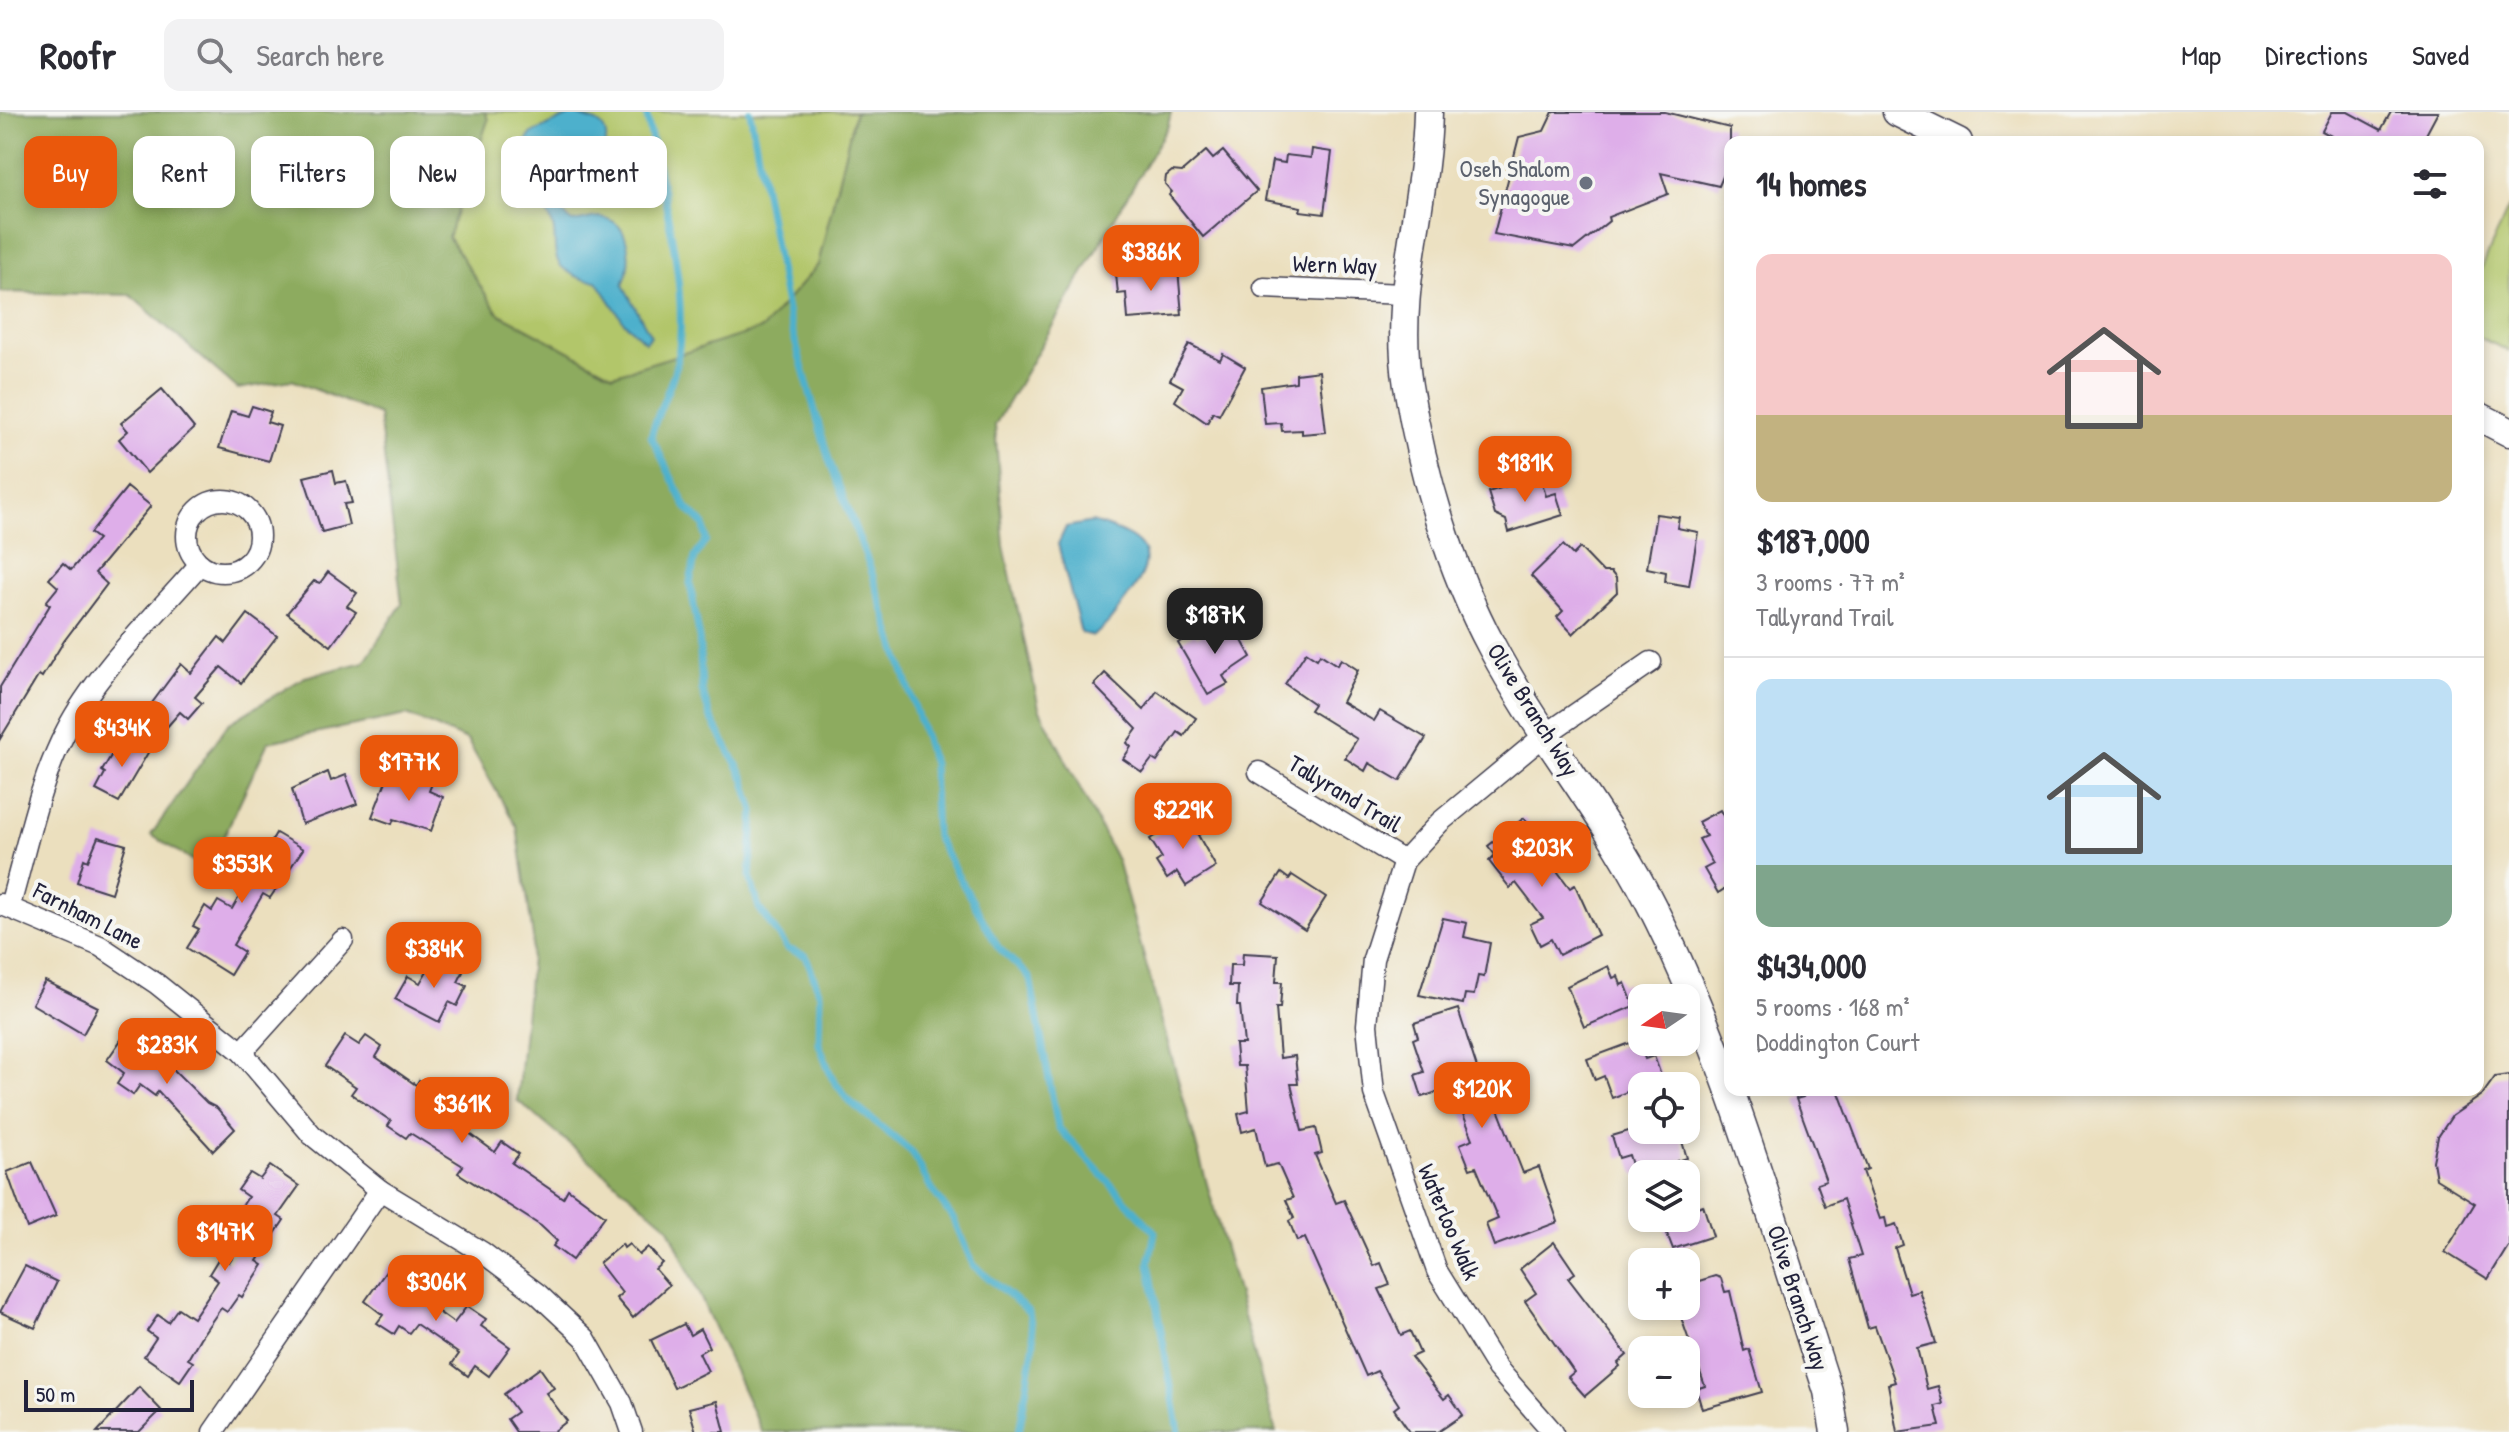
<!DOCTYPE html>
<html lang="en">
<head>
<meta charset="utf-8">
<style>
  :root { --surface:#fff; --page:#f2f2f3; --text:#2b2b33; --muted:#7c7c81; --line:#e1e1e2; --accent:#ea580c }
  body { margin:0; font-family:"Patrick Hand",sans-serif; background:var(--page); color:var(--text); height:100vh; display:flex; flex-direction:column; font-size:30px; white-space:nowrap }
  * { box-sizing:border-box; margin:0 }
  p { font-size:26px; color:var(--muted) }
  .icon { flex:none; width:44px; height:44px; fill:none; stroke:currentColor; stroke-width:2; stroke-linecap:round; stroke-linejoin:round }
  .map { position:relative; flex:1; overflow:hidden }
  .side { position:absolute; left:1724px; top:24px; width:760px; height:960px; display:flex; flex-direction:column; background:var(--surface); border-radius:16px; box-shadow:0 4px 12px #0003 }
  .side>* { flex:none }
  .top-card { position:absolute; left:24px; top:24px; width:760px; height:72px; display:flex; gap:16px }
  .needle { width:52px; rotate:257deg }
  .tools { position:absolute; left:1628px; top:872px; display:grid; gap:16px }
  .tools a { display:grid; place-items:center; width:72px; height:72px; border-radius:16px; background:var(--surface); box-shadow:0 4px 12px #0003; font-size:40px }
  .scale { position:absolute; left:24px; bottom:20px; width:170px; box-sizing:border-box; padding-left:8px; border:4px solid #22223b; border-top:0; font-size:22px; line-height:28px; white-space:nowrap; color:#22223b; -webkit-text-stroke:6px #f6f6f2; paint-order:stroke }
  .price { position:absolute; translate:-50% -68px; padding:0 18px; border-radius:16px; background:var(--accent); color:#fff; font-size:26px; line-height:52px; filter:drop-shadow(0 2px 4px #0008) }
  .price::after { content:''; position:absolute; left:50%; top:48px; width:24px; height:18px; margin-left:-12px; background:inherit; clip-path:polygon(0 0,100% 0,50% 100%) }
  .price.current { background:#222; color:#fff }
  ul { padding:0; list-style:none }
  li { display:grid; align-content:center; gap:16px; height:424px; padding:0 32px }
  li+li { border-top:2px solid var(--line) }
  li span { display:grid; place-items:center; height:248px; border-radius:16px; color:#555 }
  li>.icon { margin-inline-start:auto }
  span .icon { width:144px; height:144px; fill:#fffc; stroke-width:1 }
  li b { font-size:34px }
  h2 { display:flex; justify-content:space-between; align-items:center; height:96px; padding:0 32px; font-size:34px }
  .chip { padding:0 28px; border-radius:16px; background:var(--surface); box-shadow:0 4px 12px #0003; font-size:28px; line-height:72px }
  .chip.current { background:var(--accent); color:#fff }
  header { display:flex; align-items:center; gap:48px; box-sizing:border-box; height:112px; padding:0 40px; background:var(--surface); border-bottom:2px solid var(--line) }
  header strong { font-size:38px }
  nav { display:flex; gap:44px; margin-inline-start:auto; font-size:28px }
  .search { width:560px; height:72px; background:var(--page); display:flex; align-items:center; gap:20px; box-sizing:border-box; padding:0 28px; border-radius:16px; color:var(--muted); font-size:30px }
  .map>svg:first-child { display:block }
</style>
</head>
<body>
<header>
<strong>Roofr</strong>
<div class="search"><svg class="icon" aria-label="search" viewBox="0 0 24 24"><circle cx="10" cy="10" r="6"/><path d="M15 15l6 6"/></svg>Search here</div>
<nav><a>Map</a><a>Directions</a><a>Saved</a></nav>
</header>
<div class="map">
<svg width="2509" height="1320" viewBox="0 0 2509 1320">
  <rect width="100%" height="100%" fill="#f6f6f2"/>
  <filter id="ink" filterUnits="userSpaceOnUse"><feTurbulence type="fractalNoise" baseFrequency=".0125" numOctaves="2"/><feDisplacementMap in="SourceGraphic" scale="16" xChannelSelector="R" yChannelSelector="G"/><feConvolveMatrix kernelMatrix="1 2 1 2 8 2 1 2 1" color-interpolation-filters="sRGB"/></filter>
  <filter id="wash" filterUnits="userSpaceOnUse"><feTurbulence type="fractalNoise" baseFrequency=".006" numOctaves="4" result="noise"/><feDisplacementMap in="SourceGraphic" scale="32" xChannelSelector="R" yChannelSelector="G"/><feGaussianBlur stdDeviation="1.8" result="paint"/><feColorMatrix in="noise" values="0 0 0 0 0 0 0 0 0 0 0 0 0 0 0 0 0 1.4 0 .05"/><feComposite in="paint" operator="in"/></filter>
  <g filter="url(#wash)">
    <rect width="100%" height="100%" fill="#ebdfbe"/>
    <g fill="#b2c66a" stroke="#6a7452" stroke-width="2">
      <polygon points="485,0 855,0 818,153 762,217 613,263 498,201 448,125 488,8"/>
      <polygon points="2509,95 2509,239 2478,225 2478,164"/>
    </g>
    <polygon fill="#8dab5e" stroke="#58664c" stroke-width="2" points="0,0 485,0 488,8 448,125 498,201 613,263 762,217 818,153 855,0 1171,0 1168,14 995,313 1004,434 1039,596 1117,748 1276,1320 762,1320 668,1114 517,988 533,825 517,715 467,628 407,603 268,630 208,758 151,723 228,612 305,565 364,550 402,492 379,303 292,268 238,277 130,183 0,180"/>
    <g fill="#4db0cc" stroke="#386984" stroke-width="2">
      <path d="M573,2c8,3 18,5 25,9 17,11 4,39 -9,49 -16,12 -29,13 -37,33l21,17c9,-1 17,-5 26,-5 33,3 34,45 24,68l28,51 -6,6 -21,-20 -27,-41c-13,0 -24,-5 -34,-13 -12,-11 -6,-28 -10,-42 -9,-27 -30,-46 -34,-75l13,-18z"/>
      <path d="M1092,410c49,15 73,28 35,76 -10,13 -20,29 -34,38l-12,-3 -23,-89 8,-17z"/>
    </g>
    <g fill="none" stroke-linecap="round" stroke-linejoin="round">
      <g stroke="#4db0cc" stroke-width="7">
        <path d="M646,0c14,72 43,171 32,243 -4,29 -20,53 -27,81l35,71 18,18 2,15 -11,17 -5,26 9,51 3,56 8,26 34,62 10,33 -4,66 9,31 29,41 18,7 14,38 -1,50 13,34 17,23 63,51 19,36 23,32 19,45 56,47 5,31 -15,89"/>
        <polyline points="750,0 788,204 829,348 870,455 933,652 936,724 998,835 1030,866 1058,1015 1155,1120 1149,1151 1179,1320"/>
      </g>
    </g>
    <g id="blocks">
      <g fill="#deaee9">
        <polygon points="1553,0 1665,0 1730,16 1730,48 1719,74 1661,61 1668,82 1608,105 1609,109 1574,137 1494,122 1519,25 1544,19"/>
        <polygon points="2332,0 2348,0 2381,18 2391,0 2438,0 2422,30 2342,30 2322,19"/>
        <polygon points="1312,37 1332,40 1324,102 1300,99 1301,95 1265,88 1272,49 1285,51 1286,43 1311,46"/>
        <polygon points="1206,39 1213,47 1223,39 1257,79 1203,125 1169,83 1172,80 1165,72 1166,64 1172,59 1182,60"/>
        <polygon points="1178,157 1182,203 1128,207 1126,181 1118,182 1116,162"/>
        <polygon points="1189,232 1220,248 1223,242 1245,255 1219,303 1213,300 1207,311 1175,289 1183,275 1170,268"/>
        <polygon points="1319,259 1326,320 1302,322 1302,318 1282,319 1281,311 1265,312 1261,275 1296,270 1296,262"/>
        <polygon points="162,277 194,316 147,361 119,327 128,319 121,311"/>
        <polygon points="252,294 271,300 267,310 280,314 269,349 219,336 231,299 248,304"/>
        <polygon points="333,358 336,371 346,369 352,391 344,392 349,413 322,420 304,365"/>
        <polygon points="1540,364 1546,384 1556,381 1563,403 1509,420 1506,408 1495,403 1488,380"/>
        <polygon points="127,375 151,394 95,461 107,472 64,529 42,565 39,563 0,627 0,575 50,493 46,490 58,475 49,467 63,451 71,458 98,427 90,421"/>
        <polygon points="1656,402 1679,405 1677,416 1698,420 1689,474 1665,470 1666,460 1647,456"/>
        <polygon points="1563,433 1573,443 1580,436 1603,460 1611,460 1616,466 1617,480 1573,522 1557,505 1563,499 1531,464"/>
        <polygon points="328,460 357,481 347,494 356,500 331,534 287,501 314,469 320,471"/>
        <polygon points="248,502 277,524 241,571 221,555 195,585 202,591 188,607 180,600 166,616 146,599 181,552 191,561 219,525 226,531"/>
        <polygon points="1233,512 1251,545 1223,564 1228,572 1208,583 1178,531 1195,521 1197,525 1217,514 1220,519"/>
        <polygon points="1306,540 1317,547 1320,542 1337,553 1341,547 1358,558 1342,590 1374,609 1380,599 1426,626 1400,669 1369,651 1365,659 1345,646 1357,627 1310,598 1314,592 1285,572"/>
        <polygon points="1105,561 1144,598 1157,579 1196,606 1184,624 1178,620 1157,650 1152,647 1142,660 1123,647 1131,635 1127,631 1137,617 1094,573"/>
        <polygon points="122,625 149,639 119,690 96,678 105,661 102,659"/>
        <polygon points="328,660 331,669 346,663 357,692 302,712 292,677"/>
        <polygon points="413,661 433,669 429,679 443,685 431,719 394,707 392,712 372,705 388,664 408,672"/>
        <polygon points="1720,698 1730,717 1730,783 1726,776 1718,781 1704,757 1713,752 1699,727 1706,724 1698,710"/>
        <polygon points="1191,701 1203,720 1198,723 1216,755 1186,774 1177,760 1167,767 1156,750 1162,746 1150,727"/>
        <polygon points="1524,706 1539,725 1536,728 1548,747 1570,776 1575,773 1598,823 1559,843 1551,827 1540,833 1530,812 1543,806 1516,771 1510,776 1489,749 1495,743 1488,734"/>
        <polygon points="276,721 303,737 270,786 263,782 233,833 244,840 230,863 187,836 199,817 193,814 205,794 212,799 218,789 232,797 257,754 249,749 259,730 268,735"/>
        <polygon points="98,725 126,733 111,781 77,770 84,747 88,749"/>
        <polygon points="1281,761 1289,767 1292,763 1326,785 1305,818 1262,790"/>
        <polygon points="1443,806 1467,811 1464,825 1490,831 1484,865 1478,864 1474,883 1465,882 1463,892 1419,883"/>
        <polygon points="1243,841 1278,843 1276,870 1282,870 1280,896 1276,896 1280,946 1295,944 1298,972 1291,972 1302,1019 1316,1016 1322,1041 1315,1043 1336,1091 1344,1088 1374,1154 1381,1151 1390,1173 1379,1177 1401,1223 1410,1219 1420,1241 1411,1245 1444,1287 1449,1283 1463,1303 1438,1320 1410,1320 1394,1297 1399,1293 1377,1259 1366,1264 1305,1126 1297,1129 1289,1109 1294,1106 1286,1088 1293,1086 1278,1052 1265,1055 1256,1016 1242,1020 1238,1002 1249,999 1245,954 1237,954 1235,932 1244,932 1240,894 1237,894 1238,874 1229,874 1230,853 1242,853"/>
        <polygon points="435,845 463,860 458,870 467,874 457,894 449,890 439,910 395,887 408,864 420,871"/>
        <polygon points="1608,854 1613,866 1618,864 1621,873 1625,871 1634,894 1584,915 1567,874"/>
        <polygon points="45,869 98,895 83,922 32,892"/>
        <polygon points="1458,897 1488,990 1494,987 1523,1061 1539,1055 1558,1110 1494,1134 1486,1112 1498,1107 1476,1055 1470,1057 1460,1032 1473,1027 1452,975 1422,985 1415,963 1424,960 1413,927 1418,925 1414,911"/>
        <polygon points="132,912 152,926 147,934 176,954 173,957 207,991 217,996 235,1017 213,1039 158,979 155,984 140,973 133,983 117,972 124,961 107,948"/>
        <polygon points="345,924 359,933 366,924 382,935 376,945 416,973 419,968 438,981 432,989 461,1009 458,1013 495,1040 502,1030 519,1042 512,1051 563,1086 568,1077 605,1104 572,1148 553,1134 557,1129 541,1114 458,1061 463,1054 410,1021 406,1026 388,1014 391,1009 351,982 356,975 325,954"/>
        <polygon points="1638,928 1645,947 1654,944 1662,966 1612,986 1604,964 1595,968 1587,947"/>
        <polygon points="2509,963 2509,1133 2488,1167 2445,1140 2475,1091 2436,1067 2433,1049 2438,1025 2452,1004 2482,983 2495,965"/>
        <polygon points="1800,978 1838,978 1868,1057 1863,1059 1880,1107 1885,1106 1887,1115 1896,1112 1903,1133 1895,1136 1909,1181 1919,1178 1936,1231 1917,1236 1927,1277 1938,1274 1943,1292 1935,1294 1940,1314 1897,1320 1888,1272 1895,1270 1875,1214 1868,1216 1849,1147 1861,1144 1843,1087 1825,1094 1817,1072 1826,1069 1796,987 1803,985"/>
        <polygon points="1642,1015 1642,1018 1669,1018 1671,1026 1680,1023 1687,1046 1635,1063 1629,1043 1619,1046 1612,1024"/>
        <polygon points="32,1050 56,1104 27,1116 7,1060"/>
        <polygon points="270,1054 299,1074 278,1104 284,1108 257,1149 263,1153 242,1185 239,1183 227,1200 221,1196 200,1226 188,1247 193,1250 180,1269 144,1244 156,1226 147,1219 158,1203 168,1210 178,1196 193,1206 218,1169 209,1162 220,1144 229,1150 253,1114 236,1103 248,1085 238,1078 250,1061 260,1067"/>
        <polygon points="1703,1093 1713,1124 1673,1137 1661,1106 1686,1106 1686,1099"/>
        <polygon points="1554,1130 1575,1161 1568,1166 1627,1243 1618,1251 1620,1254 1585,1284 1568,1265 1574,1260 1525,1189 1536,1181 1520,1157"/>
        <polygon points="622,1132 624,1136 629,1132 639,1143 648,1135 662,1151 655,1157 669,1173 633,1206 616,1186 622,1181 599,1151"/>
        <polygon points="392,1151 412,1165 407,1172 421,1183 419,1186 454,1211 467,1194 486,1207 481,1214 510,1235 489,1264 475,1254 468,1264 452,1252 459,1242 416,1212 409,1221 399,1214 394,1222 377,1211 383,1203 365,1189"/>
        <polygon points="25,1154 57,1170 35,1216 0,1200"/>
        <polygon points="1715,1164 1721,1166 1725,1180 1730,1179 1744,1239 1749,1237 1762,1280 1702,1297 1696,1277 1705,1274 1677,1194 1686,1194 1686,1173"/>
        <polygon points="684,1212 690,1223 700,1217 709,1235 699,1241 708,1259 674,1276 651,1228"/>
        <polygon points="540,1256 554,1276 546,1281 567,1309 553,1320 516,1320 507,1307 517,1300 504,1282"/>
        <polygon points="139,1275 161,1298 139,1320 97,1320"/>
        <polygon points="717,1289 725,1320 696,1320 689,1296"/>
      </g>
    </g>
  </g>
  <g filter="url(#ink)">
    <use href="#blocks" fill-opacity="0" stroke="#403e4f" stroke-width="2"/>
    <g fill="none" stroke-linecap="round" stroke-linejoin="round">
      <defs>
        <g id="street">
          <polyline points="1264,176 1403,182"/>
          <circle cx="223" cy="424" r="36"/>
          <polyline points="1259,660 1404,749"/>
          <polyline points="0,792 100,834 157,872 242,940 312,1023 380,1078 482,1140 538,1182 585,1226 622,1291 632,1320"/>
          <path d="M10,793c17,-58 28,-120 56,-174 30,-59 91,-117 134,-167"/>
          <polyline points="242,940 343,828"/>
          <polyline points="213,1320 380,1078"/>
          <polyline points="1553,1320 1497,1256 1437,1159 1374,981 1367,913 1373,847 1404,749 1440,710 1545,623 1651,550"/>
        </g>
        <g id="secondary">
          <path d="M1428,0c-2,94 -35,177 -20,274 14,87 42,183 84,261 45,86 108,160 153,246 80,152 129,334 183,498l7,41"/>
          <polyline points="1897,0 1958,30"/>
          <polyline points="2478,304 2509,320"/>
        </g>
      </defs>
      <use href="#street" stroke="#403e4f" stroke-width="23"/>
      <use href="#secondary" stroke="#403e4f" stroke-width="31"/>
      <use href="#street" stroke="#fff" stroke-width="20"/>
      <use href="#secondary" stroke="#fff" stroke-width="28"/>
    </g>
  </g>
  <circle fill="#6b7280" stroke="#f6f6f2" stroke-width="3" cx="1586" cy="71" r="8"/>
  <g text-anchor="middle" stroke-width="8" stroke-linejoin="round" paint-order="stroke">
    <g font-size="24" fill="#5b616d" stroke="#f6f6f2" text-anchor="end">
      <text x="1570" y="65">Oseh Shalom<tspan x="1570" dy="28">Synagogue</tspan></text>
    </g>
    <g font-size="24" fill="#22223b" stroke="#f6f6f2">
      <text transform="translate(1335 153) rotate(2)" y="8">Wern Way</text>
      <text transform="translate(1533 598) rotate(58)" y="8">Olive Branch Way</text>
      <text transform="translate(1345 682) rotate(31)" y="8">Tallyrand Trail</text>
      <text transform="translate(88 804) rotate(27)" y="8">Farnham Lane</text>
      <text transform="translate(1449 1110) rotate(67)" y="8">Waterloo Walk</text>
      <text transform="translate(1798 1186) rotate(72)" y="8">Olive Branch Way</text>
    </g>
  </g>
</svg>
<div class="tools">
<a><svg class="needle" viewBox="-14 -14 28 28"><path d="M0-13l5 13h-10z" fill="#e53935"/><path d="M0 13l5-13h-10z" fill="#7c7c81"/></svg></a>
<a><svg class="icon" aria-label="locate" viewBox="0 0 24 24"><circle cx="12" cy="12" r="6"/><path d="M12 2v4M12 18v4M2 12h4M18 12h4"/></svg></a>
<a><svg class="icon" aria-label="layers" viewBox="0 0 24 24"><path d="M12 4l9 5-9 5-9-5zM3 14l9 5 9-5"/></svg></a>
<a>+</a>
<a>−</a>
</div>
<div class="scale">50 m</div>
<b class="price" style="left:1151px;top:181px">$386K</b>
<b class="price" style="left:1525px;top:392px">$181K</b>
<b class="price current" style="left:1215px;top:544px">$187K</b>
<b class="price" style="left:122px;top:657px">$434K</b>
<b class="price" style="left:409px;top:691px">$177K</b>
<b class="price" style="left:1183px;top:739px">$229K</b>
<b class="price" style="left:1542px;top:777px">$203K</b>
<b class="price" style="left:242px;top:793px">$353K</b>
<b class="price" style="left:434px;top:878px">$384K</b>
<b class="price" style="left:167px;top:974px">$283K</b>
<b class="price" style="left:1482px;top:1018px">$120K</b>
<b class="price" style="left:462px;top:1033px">$361K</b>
<b class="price" style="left:225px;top:1161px">$147K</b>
<b class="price" style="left:436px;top:1211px">$306K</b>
<div class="top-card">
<a class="chip current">Buy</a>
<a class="chip">Rent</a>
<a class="chip">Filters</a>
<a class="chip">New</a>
<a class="chip">Apartment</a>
</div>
<section class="side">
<h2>14 homes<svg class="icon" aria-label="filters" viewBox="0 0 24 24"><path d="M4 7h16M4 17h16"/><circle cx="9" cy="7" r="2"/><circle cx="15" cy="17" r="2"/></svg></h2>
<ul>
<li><span style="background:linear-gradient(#f6c9c9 65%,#c2b280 0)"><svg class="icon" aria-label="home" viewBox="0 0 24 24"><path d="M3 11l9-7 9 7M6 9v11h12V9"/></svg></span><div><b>$187,000</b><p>3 rooms · 77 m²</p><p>Tallyrand Trail</p></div></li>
<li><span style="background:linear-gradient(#bfe0f5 75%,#7fa58c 0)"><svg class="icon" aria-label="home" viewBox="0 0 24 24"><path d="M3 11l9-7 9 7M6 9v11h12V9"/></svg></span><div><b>$434,000</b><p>5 rooms · 168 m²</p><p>Doddington Court</p></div></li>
</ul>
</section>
</div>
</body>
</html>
